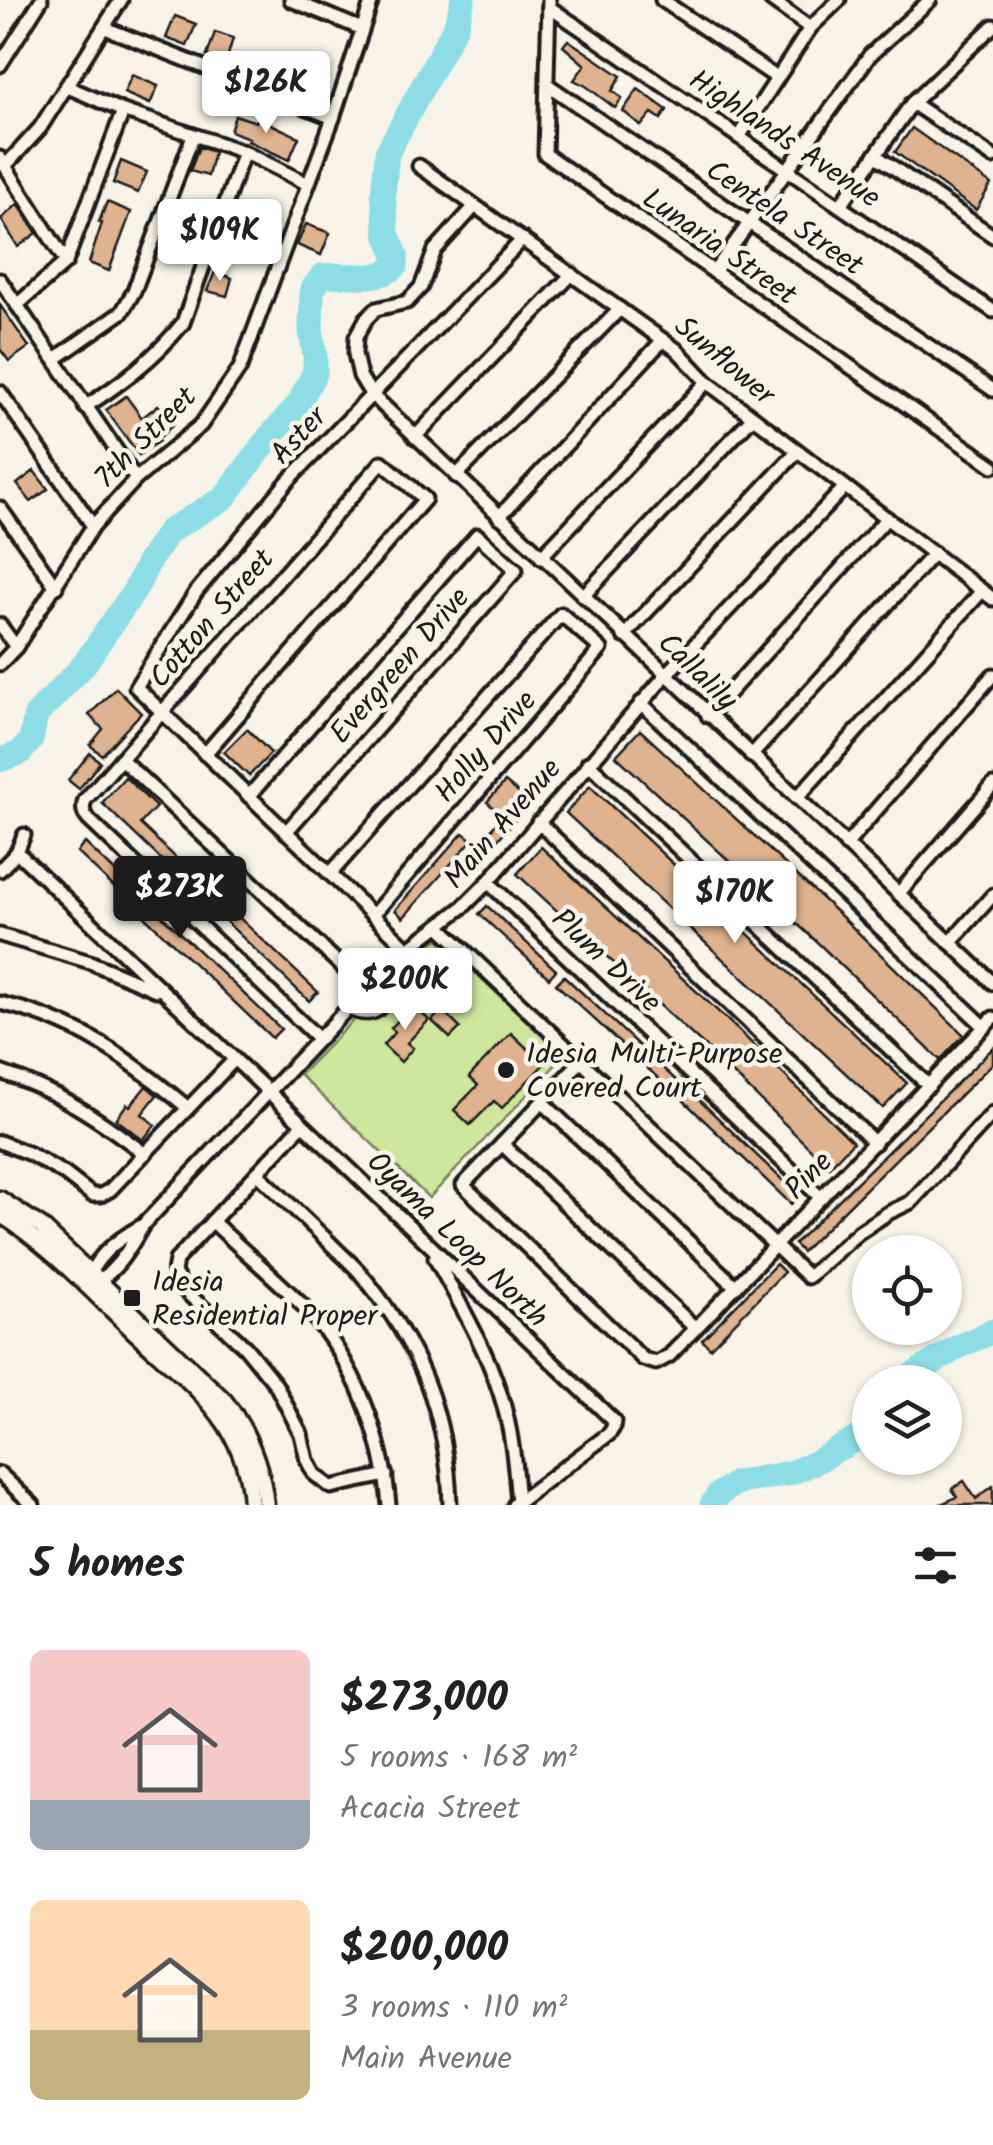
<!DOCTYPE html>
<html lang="en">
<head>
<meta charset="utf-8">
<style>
  :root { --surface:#fff; --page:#f6f6f6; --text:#202124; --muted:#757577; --accent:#1c1c1c }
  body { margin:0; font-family:Kalam,sans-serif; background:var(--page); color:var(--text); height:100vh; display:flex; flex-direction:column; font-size:38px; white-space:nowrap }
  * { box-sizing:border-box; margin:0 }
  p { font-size:32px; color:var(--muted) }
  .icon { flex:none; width:55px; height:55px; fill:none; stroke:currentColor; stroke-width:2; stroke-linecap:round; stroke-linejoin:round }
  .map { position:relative; height:1505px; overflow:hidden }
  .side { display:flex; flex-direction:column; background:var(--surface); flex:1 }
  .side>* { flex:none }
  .controls { position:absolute; left:852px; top:1235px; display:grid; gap:20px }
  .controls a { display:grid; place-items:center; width:110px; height:110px; border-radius:50%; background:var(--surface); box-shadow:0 2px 8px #0004; font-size:50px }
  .price { position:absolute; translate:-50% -85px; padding:0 22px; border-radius:10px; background:#fff; color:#222; font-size:32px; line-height:65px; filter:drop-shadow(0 2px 5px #0008) }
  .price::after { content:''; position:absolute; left:50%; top:60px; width:30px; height:22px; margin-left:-15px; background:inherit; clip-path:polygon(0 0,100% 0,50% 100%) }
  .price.current { background:var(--accent); color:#fff }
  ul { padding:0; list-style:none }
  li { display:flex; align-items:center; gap:30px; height:250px; padding:0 30px }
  li span { display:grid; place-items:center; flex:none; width:280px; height:200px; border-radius:15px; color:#555 }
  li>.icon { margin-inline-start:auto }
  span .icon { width:120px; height:120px; fill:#fffc; stroke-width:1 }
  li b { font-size:42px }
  h2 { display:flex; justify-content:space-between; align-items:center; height:120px; padding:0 30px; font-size:42px }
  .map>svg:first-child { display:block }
</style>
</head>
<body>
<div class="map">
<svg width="993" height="1505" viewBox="0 0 993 1505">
  <rect width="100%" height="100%" fill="#f7f3e8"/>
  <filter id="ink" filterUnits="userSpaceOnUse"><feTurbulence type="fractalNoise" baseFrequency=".01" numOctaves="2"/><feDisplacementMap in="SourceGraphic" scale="20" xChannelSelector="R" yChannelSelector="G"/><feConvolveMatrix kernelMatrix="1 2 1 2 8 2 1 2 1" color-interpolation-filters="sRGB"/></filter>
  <g filter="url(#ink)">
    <polygon fill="#cfe79c" stroke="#76825c" stroke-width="2.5" points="439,939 562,1054 563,1057 429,1198 300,1075 407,965 430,944"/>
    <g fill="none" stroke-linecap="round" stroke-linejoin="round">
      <g stroke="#8cdde5" stroke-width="25">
        <path d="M0,760l20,-7 11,-13 5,-25 47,-49 52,-76 14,-29 20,-30 55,-33 47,-63 27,-30 17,-33v-15l-4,-28 1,-39 10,-14c25,-4 53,8 74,-10v-11l-9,-21 -4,-40 4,-41 69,-128 7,-25"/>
        <polyline points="909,1382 911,1376 958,1347 993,1331"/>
        <polyline points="712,1505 719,1494 736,1483 790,1473 814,1463 870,1431"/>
      </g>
    </g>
    <g fill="#dfb390" stroke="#1c1c1c" stroke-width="2.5">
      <polygon points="175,16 196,24 187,46 166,38"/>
      <polygon points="215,32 233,38 226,62 207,56"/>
      <polygon points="568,40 621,76 612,91 622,98 615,108 586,86 574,80 585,65 563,46"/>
      <polygon points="132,75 158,86 150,104 124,93"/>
      <polygon points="638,89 667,110 661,119 652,113 641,126 623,111"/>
      <polygon points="235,115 256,122 258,118 299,137 289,160 248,141 249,138 230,131"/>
      <polygon points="912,128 991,184 976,210 895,152"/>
      <polygon points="199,147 214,152 208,176 190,171"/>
      <polygon points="121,161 147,172 138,193 113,183"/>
      <polygon points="107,202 131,212 109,271 89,263 102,223 99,222"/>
      <polygon points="18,204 37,233 18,247 1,219"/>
      <polygon points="234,208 254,215 247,237 226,230"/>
      <polygon points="306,224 330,233 321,255 297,245"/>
      <polygon points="170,227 192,236 185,255 162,246"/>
      <polygon points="215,272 232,278 227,296 207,291"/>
      <polygon points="0,305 29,347 9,361 0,349"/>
      <polygon points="126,396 142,418 158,405 174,424 158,439 159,441 139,455 106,410"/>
      <polygon points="34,471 48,489 31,502 17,484"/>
      <polygon points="116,688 141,713 102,755 90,745 103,729 89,715"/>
      <polygon points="247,729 271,753 249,776 224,752"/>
      <polygon points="640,730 842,917 964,1035 940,1060 818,943 616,756"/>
      <polygon points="90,753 100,762 79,789 68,780"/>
      <polygon points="540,773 549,780 488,851 479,843 503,816 487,802 505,782 521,795"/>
      <polygon points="125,777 156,807 140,824 318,992 309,1001 102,803"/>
      <polygon points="590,786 907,1083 883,1108 566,813"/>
      <polygon points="463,833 472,840 403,918 395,910"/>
      <polygon points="85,843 281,1029 272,1038 77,852"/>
      <polygon points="541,847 737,1029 853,1142 829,1167 713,1054 517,874"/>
      <polygon points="487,906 556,970 549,978 479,914"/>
      <polygon points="564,976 678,1082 671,1090 556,984"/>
      <polygon points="413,1005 429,1020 407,1043 413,1048 401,1062 383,1045 395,1032 391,1028"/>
      <polygon points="442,1010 460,1028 450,1038 432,1021"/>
      <polygon points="511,1033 544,1064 502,1108 494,1101 470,1125 454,1110 478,1085 469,1077"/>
      <polygon points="993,1048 993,1063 802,1252 794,1244"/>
      <polygon points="146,1086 157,1095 142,1114 155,1125 143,1140 116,1119 127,1104 130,1106"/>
      <polygon points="692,1093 799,1196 791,1204 684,1101"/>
      <polygon points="776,1264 784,1272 710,1348 702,1340"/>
      <polygon points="964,1481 976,1499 993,1486 993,1505 939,1505 957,1497 952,1489"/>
    </g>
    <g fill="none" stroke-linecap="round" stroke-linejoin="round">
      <defs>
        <path id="service" d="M349,1012c28,14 50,-8 35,-36"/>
        <g id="minor">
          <polyline points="291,0 362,29"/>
          <polyline points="549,0 545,154 993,466"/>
          <polyline points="662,0 777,78"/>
          <polyline points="771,0 810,28"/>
          <polyline points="549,7 993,311"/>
          <polyline points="105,28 333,118"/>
          <polyline points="0,65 41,0"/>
          <polyline points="548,85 993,390"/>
          <polyline points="68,87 123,111 244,152 308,184"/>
          <polyline points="912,103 993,157"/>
          <polyline points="739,137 810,28 839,0"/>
          <polyline points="875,155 993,236"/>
          <polyline points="0,158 66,262"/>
          <polyline points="6,165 40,128 121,0"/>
          <polyline points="419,166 677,350 707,382 993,599"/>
          <polyline points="475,206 435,250 421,287 407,302 376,309 366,319 356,337 355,354 360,376 371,394 993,983"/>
          <polyline points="840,206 912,103 993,26"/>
          <polyline points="714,272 870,55 930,0"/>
          <polyline points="0,280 136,479"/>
          <polyline points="17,305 66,262 123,111"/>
          <polyline points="55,359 122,312 134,291 193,136"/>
          <polyline points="0,392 93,526"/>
          <path d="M85,407c37,-24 70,-49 98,-84l61,-171"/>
          <polyline points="415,437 572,274"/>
          <polyline points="456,476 620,309"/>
          <polyline points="0,508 56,587"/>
          <polyline points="499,517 663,340"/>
          <polyline points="541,557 707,382"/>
          <polyline points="583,596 753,417"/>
          <polyline points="0,625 16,647"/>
          <polyline points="624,636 797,452"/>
          <polyline points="0,664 16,647 93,526 136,479 201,425 240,368 333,118 372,0"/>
          <polyline points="641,703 985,1027"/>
          <polyline points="708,716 887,518"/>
          <path d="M205,754l220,-255 -43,-37 -297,338c-3,8 -2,13 3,19l231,220"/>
          <polyline points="751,756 934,553"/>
          <polyline points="121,759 366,989"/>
          <polyline points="588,763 929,1086"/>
          <polyline points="249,796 477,535 516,570 286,832"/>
          <polyline points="797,798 982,591"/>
          <polyline points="538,822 875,1143"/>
          <polyline points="846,845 993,675"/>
          <polyline points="17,852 614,1421 613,1428 609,1434 514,1505"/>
          <polyline points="0,870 17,852 24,835"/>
          <polyline points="330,874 561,614 601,649 373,915"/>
          <polyline points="488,882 821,1198"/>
          <polyline points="899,893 993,785"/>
          <polyline points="439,926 808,1277 859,1232 888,1213 911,1202 993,1113"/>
          <polyline points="0,935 90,962 156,990"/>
          <polyline points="950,943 993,895"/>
          <polyline points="408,949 136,687 196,592 288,481 523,239"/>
          <path d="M0,1003c78,18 128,55 188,105"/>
          <polyline points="581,1061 463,1185 643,1359 656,1363 669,1356 993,1018"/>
          <path d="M0,1072c56,18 98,46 145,82"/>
          <polyline points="542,1102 736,1287"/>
          <polyline points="302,1125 176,1260 174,1272 183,1289 246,1348 276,1385 301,1434 307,1460 314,1474 331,1487 386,1475"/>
          <polyline points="0,1142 30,1154 65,1174 92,1195 101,1195 110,1190 234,1060"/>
          <polyline points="502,1144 695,1328"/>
          <path d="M257,1173c24,23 48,46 72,69 10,11 23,21 32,32 58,69 87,142 89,231"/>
          <path d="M212,1221c31,30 65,58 95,89 48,51 76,127 82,195"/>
          <path d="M143,1225c-24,13 -51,33 -57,61 27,-7 44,-38 57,-61l223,-236 42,-40 55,-42 25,-25 178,-207 179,-188"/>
          <path d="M435,1258c24,44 50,88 65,135 12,36 15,73 18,110"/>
          <polyline points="0,1474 33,1505"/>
        </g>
        <g id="tertiary">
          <path d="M0,1199l41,27 183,174c24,31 38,65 42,105"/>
          <path d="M0,1214c52,33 95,81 139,122 30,28 65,55 87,89 15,24 24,52 25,80"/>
        </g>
      </defs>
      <use href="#service" stroke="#1c1c1c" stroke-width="12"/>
      <use href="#minor" stroke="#1c1c1c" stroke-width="19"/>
      <use href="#tertiary" stroke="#1c1c1c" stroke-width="21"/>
      <use href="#service" stroke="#f7f3e8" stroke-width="5"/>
      <use href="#minor" stroke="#f7f3e8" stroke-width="11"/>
      <use href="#tertiary" stroke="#f7f3e8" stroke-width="14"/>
    </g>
  </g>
  <g fill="#1c1c1c" stroke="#f7f3e8" stroke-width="4">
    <circle cx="506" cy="1070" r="10"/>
    <rect x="122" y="1288" width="20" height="20" rx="5"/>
  </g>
  <g text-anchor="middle" stroke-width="9" stroke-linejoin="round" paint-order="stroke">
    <g font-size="30" fill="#1c1c1c" stroke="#f7f3e8">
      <text transform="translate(785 138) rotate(34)" y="10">Highlands Avenue</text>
      <text transform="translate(785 217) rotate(34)" y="10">Centela Street</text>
      <text transform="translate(720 246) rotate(35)" y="10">Lunaria Street</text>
      <text transform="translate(725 360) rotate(40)" y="10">Sunflower</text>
      <text transform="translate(298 435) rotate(-47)" y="10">Aster</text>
      <text transform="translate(145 437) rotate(-45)" y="10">7th Street</text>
      <text transform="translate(211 618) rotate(-49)" y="10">Cotton Street</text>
      <text transform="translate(399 665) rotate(-49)" y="10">Evergreen Drive</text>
      <text transform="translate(698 671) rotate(44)" y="10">Callalily</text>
      <text transform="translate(485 746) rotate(-49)" y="10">Holly Drive</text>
      <text transform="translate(502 823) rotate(-49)" y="10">Main Avenue</text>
      <text transform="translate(607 960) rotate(43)" y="10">Plum Drive</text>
      <text transform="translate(808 1175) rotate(-46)" y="10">Pine</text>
      <text transform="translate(458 1239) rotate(44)" y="10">Oyama Loop North</text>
    </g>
    <g font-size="30" fill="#1c1c1c" stroke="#f7f3e8" text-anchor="start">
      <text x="526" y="1063">Idesia Multi-Purpose<tspan x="526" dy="34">Covered Court</tspan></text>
      <text x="152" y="1291">Idesia<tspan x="152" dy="34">Residential Proper</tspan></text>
    </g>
  </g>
</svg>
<div class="controls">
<a><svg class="icon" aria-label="locate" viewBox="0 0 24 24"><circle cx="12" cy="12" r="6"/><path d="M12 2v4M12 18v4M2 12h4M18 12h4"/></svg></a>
<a><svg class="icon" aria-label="layers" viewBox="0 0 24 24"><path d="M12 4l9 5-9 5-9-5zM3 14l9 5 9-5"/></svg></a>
</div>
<b class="price" style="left:266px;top:136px">$126K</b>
<b class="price" style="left:220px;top:284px">$109K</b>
<b class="price current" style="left:180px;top:941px">$273K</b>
<b class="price" style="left:735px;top:946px">$170K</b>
<b class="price" style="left:405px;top:1033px">$200K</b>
</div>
<section class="side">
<h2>5 homes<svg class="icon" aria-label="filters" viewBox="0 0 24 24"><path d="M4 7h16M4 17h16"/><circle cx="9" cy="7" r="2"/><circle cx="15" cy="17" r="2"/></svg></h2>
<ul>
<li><span style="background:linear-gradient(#f6c9c9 75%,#9aa5b1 0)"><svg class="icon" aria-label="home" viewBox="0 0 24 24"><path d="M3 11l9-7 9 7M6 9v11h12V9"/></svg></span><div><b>$273,000</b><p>5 rooms · 168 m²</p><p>Acacia Street</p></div></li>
<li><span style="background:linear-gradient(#ffd9b3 65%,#c2b280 0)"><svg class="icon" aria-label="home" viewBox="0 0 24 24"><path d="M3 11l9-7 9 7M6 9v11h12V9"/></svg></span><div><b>$200,000</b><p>3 rooms · 110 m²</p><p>Main Avenue</p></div></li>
</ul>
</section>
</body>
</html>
